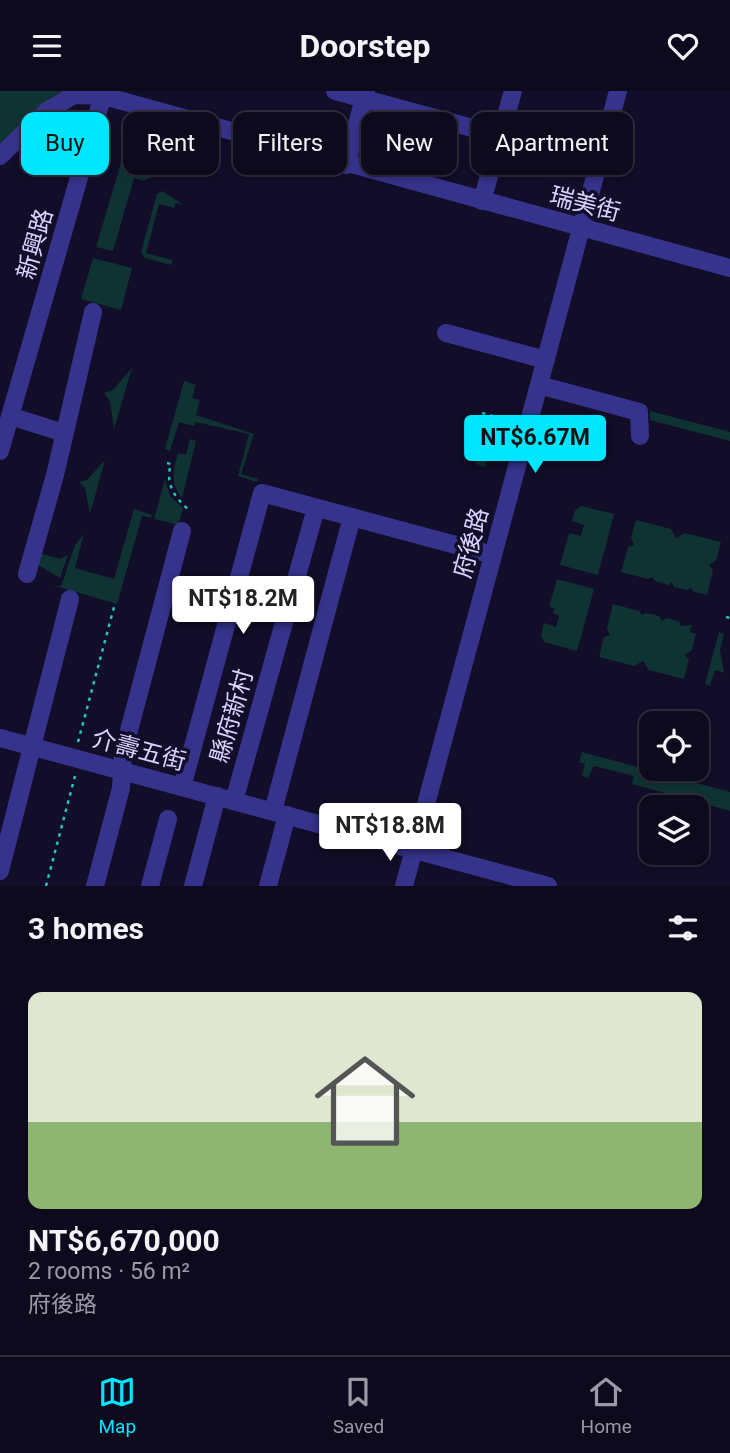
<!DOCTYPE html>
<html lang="en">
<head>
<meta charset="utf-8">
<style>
  :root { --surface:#0e0a1e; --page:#1c182b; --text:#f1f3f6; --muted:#9b9aa4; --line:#2e2b3c; --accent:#00e6ff }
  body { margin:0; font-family:Roboto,"Noto Sans TC",sans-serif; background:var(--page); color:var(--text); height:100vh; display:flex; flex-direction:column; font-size:26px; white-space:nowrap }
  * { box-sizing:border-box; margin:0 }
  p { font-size:23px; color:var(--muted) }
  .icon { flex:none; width:38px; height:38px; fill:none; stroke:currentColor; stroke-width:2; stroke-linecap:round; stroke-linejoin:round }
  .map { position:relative; height:795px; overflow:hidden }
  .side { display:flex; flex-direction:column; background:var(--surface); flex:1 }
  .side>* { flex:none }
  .hud { position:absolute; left:21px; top:21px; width:690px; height:63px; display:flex; gap:14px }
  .controls { position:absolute; left:639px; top:620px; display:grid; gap:14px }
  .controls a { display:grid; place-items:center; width:70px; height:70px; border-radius:14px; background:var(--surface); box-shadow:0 4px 10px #0003,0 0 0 2px var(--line); font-size:35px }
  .price { position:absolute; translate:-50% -60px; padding:0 16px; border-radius:7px; background:#fff; color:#222; font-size:23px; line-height:46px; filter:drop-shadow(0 2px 4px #0008) }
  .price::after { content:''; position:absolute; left:50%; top:42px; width:21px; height:16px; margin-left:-10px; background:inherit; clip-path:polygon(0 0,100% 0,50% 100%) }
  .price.selected { background:var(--accent); color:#111 }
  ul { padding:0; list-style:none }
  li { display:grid; align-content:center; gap:14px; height:371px; padding:0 28px }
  li span { display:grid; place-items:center; height:217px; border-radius:14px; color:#555 }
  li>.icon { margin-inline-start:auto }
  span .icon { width:126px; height:126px; fill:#fffc; stroke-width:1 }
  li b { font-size:30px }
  h2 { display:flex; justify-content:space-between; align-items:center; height:84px; padding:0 28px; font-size:30px }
  .tag { padding:0 24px; border-radius:14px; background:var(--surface); box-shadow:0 4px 10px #0003,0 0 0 2px var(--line); font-size:24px; line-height:63px }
  .tag.selected { background:var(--accent); color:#111 }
  header { display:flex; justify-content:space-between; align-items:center; height:91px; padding:0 28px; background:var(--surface); font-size:32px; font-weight:700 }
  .menu { display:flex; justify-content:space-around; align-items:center; height:98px; border-top:2px solid var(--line); background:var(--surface); font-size:19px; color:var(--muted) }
  .menu a { display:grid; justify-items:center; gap:4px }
  .menu .selected { color:var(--accent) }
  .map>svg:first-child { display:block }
</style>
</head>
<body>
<header><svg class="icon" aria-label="menu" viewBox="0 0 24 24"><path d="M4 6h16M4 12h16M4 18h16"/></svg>Doorstep<svg class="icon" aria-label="heart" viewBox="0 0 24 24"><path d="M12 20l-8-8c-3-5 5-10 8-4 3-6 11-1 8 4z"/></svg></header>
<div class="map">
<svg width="730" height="795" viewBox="0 0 730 795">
  <rect width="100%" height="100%" fill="#120d28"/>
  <g fill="#0f3332">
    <polygon points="0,0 68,0 0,57"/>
    <polygon points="137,43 194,58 192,64 144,90 134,87 113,160 96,156 128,48"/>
    <polygon points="162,100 184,114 176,112 174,117 159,113 146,162 172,169 172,174 145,167 141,161 157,103"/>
    <polygon points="93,167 132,177 121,219 81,208"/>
    <polygon points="132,277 114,338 110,310 104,302 113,299"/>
    <polygon points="184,290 196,294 192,307 200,309 196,324 254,343 241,383 258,388 257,391 238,385 249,343 196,331 194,335 179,331 170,360 165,358"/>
    <polygon points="650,320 730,341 730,350 650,329"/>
    <polygon points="487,332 496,334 485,376 476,373"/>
    <path d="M190,348l6,2 -14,57c-12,-15 -9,-28 -4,-45l8,2z"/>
    <polygon points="105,369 90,423 85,397 79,391 87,389"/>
    <polygon points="165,388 170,405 183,417 178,434 154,428"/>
    <polygon points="581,415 614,423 598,484 560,474 569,442 581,445 584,434 572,430 575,419"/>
    <polygon points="134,418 152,424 151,427 142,425 117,513 52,494 61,495 75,454 84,443 75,477 114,488"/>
    <polygon points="636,429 671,438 676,447 685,442 721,451 716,469 709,474 713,479 707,504 694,501 691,497 687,499 674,496 672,491 668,494 655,490 652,486 648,488 621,481 628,456 634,454 631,446"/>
    <polygon points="39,462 60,468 68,464 60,487 38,474"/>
    <polygon points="557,488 594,498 577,560 544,551 541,545 544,532 556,536 559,525 553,522 554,517 549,516"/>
    <polygon points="613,513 639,520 642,524 646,522 659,525 662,530 666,527 679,530 681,535 692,534 690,541 696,543 692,559 685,564 689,569 684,588 649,579 643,570 634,575 599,566 604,546 610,544 607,537"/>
    <polygon points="719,541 724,543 720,559 724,582 715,579 710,595 705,593"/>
    <polygon points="582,661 730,701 730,720 632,693 634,685 594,675 588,687 582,685 585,673 579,671"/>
  </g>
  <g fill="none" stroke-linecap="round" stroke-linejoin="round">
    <g stroke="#22c5ba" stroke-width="2.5" stroke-dasharray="3.5 5" stroke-linecap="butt">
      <polyline points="482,322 511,330"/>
      <path d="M167,372l4,1c-6,19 3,33 17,45"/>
      <polyline points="726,526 730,527"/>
      <polyline points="78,651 114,516"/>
      <polyline points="46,795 75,685"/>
    </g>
    <g stroke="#36338c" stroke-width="18">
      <polyline points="335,0 599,71"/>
      <polyline points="0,65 47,20 74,4 104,5 730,177"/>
      <polyline points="346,74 366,0"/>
      <polyline points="482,110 513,0"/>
      <polyline points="446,242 546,269"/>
      <polyline points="539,294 639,321 640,345"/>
      <polyline points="10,325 64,342"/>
      <polyline points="0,360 104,0"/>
      <polyline points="27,483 55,384 93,221"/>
      <polyline points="0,647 548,795"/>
      <polyline points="182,696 262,402 493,464"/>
      <polyline points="234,710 316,417"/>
      <polyline points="273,720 352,426"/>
      <polyline points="0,780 70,508"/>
      <polyline points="95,795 121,697 123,662 182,440"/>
      <polyline points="150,795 168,728"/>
      <polyline points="193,795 217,705"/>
      <polyline points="268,795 287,724"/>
      <polyline points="404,795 618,0"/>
    </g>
  </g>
  <g text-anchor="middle" stroke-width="7" stroke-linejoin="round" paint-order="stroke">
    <g font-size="24" fill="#d9d4ff" stroke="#120d28">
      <text transform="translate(585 113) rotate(15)" y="8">瑞美街</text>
      <text transform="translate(35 153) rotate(-74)" y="8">新興路</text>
      <text transform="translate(471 452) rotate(-75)" y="8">府後路</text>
      <text transform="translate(232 625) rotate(-74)" y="8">縣府新村</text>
      <text transform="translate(139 659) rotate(15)" y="8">介壽五街</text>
    </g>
  </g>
</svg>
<div class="controls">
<a><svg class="icon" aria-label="locate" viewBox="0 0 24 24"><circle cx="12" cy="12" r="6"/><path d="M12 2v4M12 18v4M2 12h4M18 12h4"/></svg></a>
<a><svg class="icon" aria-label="layers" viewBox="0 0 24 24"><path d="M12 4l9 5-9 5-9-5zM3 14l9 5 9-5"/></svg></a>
</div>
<b class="price selected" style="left:535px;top:384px">NT$6.67M</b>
<b class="price" style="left:243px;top:545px">NT$18.2M</b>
<b class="price" style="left:390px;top:772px">NT$18.8M</b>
<div class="hud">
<a class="tag selected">Buy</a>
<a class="tag">Rent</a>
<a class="tag">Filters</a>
<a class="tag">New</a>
<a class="tag">Apartment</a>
</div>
</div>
<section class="side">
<h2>3 homes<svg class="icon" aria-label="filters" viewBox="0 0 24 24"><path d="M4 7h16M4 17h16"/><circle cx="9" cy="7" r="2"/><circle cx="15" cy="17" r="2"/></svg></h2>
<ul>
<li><span style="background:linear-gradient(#dfe7d0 60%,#8fb573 0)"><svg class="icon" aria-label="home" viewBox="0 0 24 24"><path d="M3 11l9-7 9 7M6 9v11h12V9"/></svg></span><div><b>NT$6,670,000</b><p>2 rooms · 56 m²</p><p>府後路</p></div></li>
</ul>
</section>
<nav class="menu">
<a class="selected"><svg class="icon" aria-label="map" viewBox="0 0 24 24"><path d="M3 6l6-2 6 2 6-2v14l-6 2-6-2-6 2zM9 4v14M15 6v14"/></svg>Map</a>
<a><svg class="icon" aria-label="saved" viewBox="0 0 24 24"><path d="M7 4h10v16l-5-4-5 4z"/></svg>Saved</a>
<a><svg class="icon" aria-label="home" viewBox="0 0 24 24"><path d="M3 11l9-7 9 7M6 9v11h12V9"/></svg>Home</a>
</nav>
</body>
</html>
